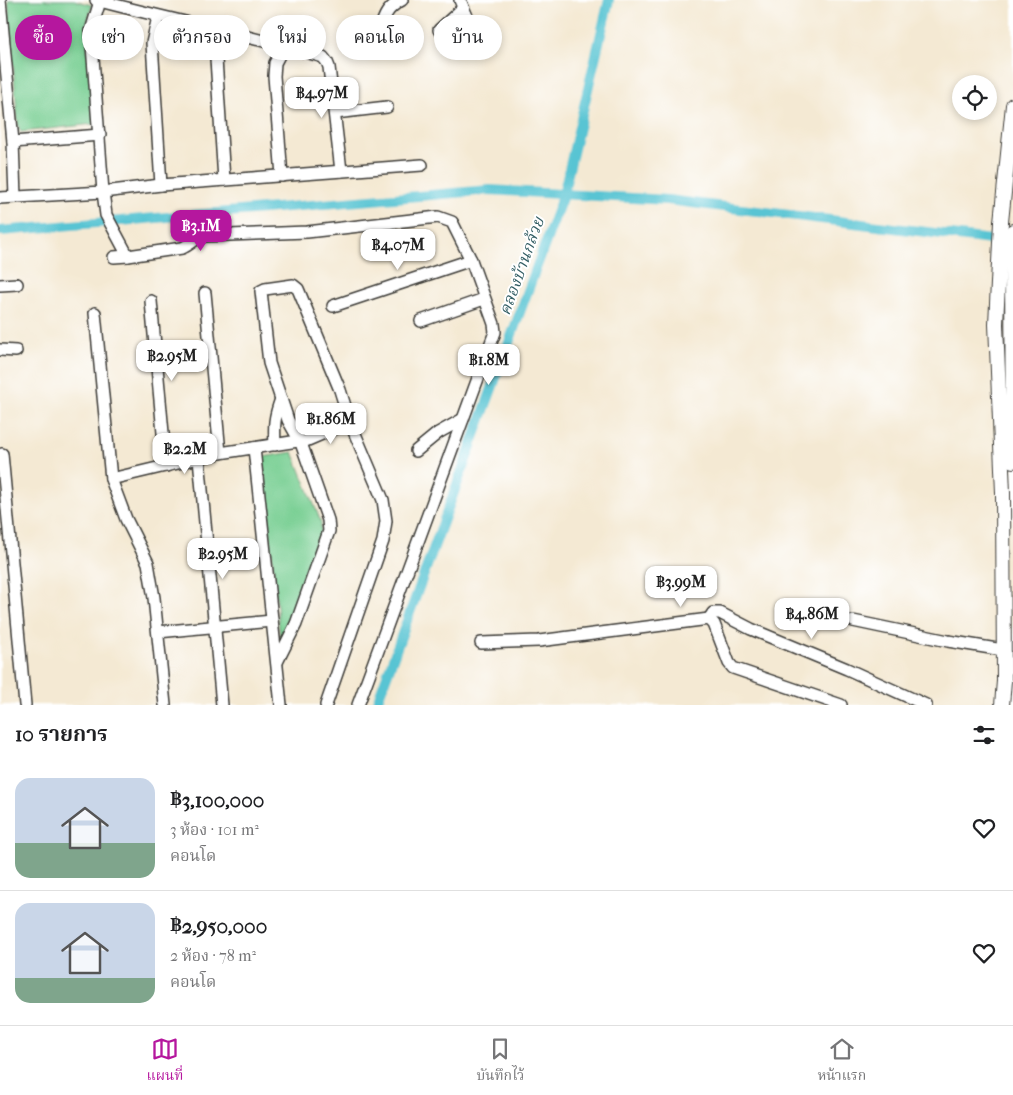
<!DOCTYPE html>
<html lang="th">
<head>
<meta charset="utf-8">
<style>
  :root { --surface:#fff; --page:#f6f6f6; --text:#202124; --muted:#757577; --line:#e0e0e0; --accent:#b5179e }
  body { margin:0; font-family:"IM FELL French Canon","Noto Serif Thai",serif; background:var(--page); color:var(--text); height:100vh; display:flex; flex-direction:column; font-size:19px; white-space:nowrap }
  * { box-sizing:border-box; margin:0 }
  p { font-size:16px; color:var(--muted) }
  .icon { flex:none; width:28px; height:28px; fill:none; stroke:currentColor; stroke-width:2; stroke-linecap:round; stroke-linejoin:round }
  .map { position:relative; height:705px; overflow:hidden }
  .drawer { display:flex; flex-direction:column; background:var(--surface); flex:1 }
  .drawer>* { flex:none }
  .guide { position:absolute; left:15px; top:15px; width:500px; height:45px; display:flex; gap:10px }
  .tools { position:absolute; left:952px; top:75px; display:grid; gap:10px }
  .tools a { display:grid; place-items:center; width:45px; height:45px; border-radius:50%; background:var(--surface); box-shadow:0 2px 8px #0003; font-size:25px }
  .price { position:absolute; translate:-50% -42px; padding:0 11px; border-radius:10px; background:#fff; color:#222; font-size:16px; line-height:32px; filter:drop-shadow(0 1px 2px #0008) }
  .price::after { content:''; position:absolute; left:50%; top:30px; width:15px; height:11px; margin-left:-8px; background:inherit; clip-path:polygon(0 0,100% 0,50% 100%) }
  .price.active { background:var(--accent); color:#fff }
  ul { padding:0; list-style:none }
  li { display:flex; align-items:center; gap:15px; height:125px; padding:0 15px }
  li+li { border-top:1px solid var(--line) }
  li span { display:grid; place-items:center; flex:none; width:140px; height:100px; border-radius:15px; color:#555 }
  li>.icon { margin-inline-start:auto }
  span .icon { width:60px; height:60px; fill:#fffc; stroke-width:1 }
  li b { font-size:21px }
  h2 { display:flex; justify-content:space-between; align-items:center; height:60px; padding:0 15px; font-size:21px }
  .chip { padding:0 18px; border-radius:22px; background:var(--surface); box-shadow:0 2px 8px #0003; font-size:18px; line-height:45px }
  .chip.active { background:var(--accent); color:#fff }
  .tabs { display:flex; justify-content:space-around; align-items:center; height:70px; border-top:1px solid var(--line); background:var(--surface); font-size:14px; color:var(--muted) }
  .tabs a { display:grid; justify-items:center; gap:2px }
  .tabs .active { color:var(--accent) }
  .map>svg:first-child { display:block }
</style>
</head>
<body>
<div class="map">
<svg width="1013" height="705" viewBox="0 0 1013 705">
  <rect width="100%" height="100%" fill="#fff"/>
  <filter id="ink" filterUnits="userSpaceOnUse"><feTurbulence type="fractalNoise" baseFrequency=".02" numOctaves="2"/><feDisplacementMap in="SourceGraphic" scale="10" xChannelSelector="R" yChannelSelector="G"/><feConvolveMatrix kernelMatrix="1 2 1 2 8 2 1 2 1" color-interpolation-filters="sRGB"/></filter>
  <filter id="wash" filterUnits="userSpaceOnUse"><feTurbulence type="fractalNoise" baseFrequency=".0096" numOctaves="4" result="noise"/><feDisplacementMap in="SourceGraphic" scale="20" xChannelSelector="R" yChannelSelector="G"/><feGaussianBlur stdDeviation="1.12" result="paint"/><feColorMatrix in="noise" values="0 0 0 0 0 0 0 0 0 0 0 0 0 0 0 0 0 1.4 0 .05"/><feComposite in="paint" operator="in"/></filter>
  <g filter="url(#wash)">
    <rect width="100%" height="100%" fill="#f4e9d3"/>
    <g fill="#78cf93" stroke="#4a7658">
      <polygon points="8,0 74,0 92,5 86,28 94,124 21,132 18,126"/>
      <polygon points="293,452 321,522 321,535 283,637 280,639 263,457"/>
    </g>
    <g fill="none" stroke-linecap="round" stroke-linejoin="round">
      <g stroke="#59c4d3" stroke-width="10">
        <polyline points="0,231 490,190 668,200 1007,242"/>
        <polyline points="376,705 563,195 609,0"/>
      </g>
    </g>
  </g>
  <g filter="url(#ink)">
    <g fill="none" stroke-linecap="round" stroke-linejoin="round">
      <defs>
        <g id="minor">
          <polyline points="0,0 13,142 15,197"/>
          <path d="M96,0c75,20 152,35 227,57l4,5 2,5 12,104"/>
          <polyline points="460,0 480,47"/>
          <path d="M100,1l-9,30 12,161 3,23 22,41 54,-8c8,-3 13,-10 22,-12l103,-4 131,-15 14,5 19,38 23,64 1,8 -137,373"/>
          <polyline points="158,17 152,43 161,185"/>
          <polyline points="439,30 463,8"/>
          <path d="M378,35c6,-17 7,-26 24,-35"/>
          <polyline points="335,113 387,107"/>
          <polyline points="13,142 100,135"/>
          <polyline points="282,176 274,76 275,63 284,46"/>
          <polyline points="224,180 216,59 216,52 226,31"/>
          <polyline points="0,198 103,192 161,185 422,165"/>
          <polyline points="114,257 128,256"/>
          <polyline points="0,285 17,284"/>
          <polyline points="205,293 220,453"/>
          <polyline points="151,301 166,466"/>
          <polyline points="333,306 471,260"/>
          <polyline points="95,313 111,479 126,519 148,563 154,598 165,705"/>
          <polyline points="421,321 484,299"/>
          <polyline points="0,350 16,351"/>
          <polyline points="301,443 350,422"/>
          <path d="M275,445c-1,-20 -1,-27 6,-46"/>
          <polyline points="254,448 281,705"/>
          <polyline points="416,451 438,433 463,419"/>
          <polyline points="2,454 25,705"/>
          <polyline points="199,458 222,705"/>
          <polyline points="111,479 220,453 298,441"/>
          <polyline points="709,619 713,613 720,613 751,629 847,669 926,705"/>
          <polyline points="853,621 948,641 1003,650"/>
          <polyline points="158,632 272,621"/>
          <polyline points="481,643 539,641 709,619 714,624 729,663 733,668 841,705"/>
          <polyline points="277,662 296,624 329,531 328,520 301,443 288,420 269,363 261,291 265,289 293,285 298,289 340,390 350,422 383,500 386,521 383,541 326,705"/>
        </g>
        <g id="tertiary">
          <polyline points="1013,231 1012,264 1013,461"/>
          <polyline points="1002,705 1004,681 1003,493 996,324 1001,222 1013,105"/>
        </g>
      </defs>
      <use href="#minor" stroke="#3c3b37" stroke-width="14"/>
      <use href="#tertiary" stroke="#3c3b37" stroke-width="16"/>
      <use href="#minor" stroke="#fff" stroke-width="11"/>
      <use href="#tertiary" stroke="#fff" stroke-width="14"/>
    </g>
  </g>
  <g text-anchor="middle" stroke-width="4" stroke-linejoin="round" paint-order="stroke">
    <g font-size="16" font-style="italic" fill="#345f65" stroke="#fff">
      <text transform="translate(521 266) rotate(-70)" y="6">คลองบ้านกล้วย</text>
    </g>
  </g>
</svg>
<div class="tools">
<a><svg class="icon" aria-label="locate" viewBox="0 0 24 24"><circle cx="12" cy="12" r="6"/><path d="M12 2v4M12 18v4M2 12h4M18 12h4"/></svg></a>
</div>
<b class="price" style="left:322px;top:119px">฿4.97M</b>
<b class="price active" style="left:201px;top:252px">฿3.1M</b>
<b class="price" style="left:398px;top:271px">฿4.07M</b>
<b class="price" style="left:172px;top:382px">฿2.95M</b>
<b class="price" style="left:489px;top:386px">฿1.8M</b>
<b class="price" style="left:331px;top:445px">฿1.86M</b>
<b class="price" style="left:185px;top:475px">฿2.2M</b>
<b class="price" style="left:223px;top:580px">฿2.95M</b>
<b class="price" style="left:681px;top:608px">฿3.99M</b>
<b class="price" style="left:812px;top:640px">฿4.86M</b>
<div class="guide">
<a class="chip active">ซื้อ</a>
<a class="chip">เช่า</a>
<a class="chip">ตัวกรอง</a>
<a class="chip">ใหม่</a>
<a class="chip">คอนโด</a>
<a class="chip">บ้าน</a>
</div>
</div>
<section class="drawer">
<h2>10 รายการ<svg class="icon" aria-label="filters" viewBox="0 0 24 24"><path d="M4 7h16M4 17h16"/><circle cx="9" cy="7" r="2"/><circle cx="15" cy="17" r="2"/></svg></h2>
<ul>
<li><span style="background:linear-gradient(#c9d6e8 65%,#7fa58c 0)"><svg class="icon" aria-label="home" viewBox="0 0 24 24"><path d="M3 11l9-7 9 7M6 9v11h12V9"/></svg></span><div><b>฿3,100,000</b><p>3 ห้อง · 101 m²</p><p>คอนโด</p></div><svg class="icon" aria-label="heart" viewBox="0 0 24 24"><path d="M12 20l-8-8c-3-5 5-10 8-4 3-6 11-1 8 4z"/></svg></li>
<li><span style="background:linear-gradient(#c9d6e8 75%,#7fa58c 0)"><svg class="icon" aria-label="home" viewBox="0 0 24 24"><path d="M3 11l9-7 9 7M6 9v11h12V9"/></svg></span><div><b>฿2,950,000</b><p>2 ห้อง · 78 m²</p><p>คอนโด</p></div><svg class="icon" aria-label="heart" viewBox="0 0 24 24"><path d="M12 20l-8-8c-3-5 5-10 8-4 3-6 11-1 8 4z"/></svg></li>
</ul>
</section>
<nav class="tabs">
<a class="active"><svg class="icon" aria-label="map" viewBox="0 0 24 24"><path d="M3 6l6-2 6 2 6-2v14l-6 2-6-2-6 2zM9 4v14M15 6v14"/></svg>แผนที่</a>
<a><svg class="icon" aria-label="saved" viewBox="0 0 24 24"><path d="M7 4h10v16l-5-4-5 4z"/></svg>บันทึกไว้</a>
<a><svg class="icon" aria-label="home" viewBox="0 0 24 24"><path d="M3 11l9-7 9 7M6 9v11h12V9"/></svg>หน้าแรก</a>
</nav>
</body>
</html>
